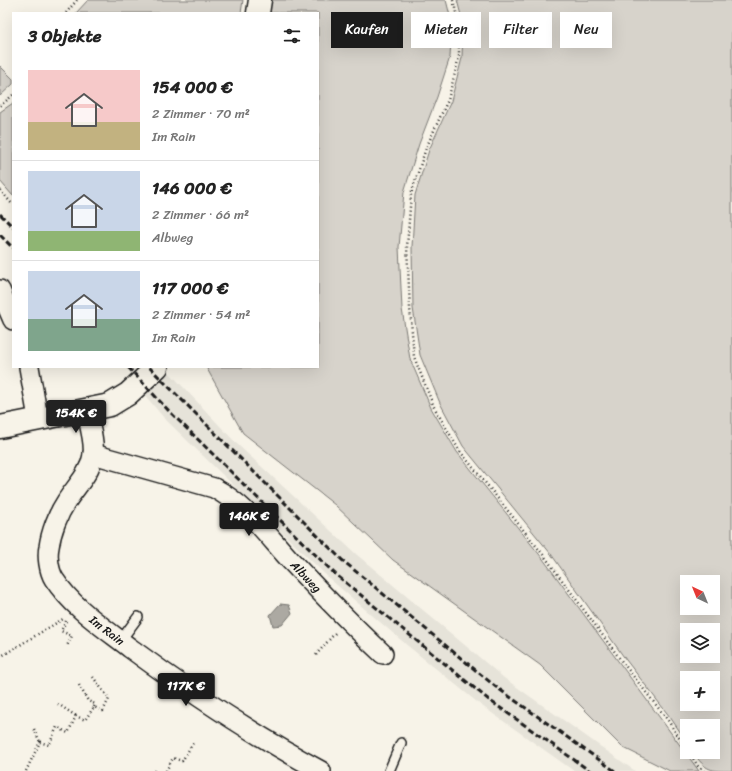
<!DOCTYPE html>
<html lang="de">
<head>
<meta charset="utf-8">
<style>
  :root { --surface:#fff; --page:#f6f6f6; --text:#222; --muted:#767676; --line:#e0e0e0; --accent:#1c1c1c }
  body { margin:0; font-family:Sriracha,sans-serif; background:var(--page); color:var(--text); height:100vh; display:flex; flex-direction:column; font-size:15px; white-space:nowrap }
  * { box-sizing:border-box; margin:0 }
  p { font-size:13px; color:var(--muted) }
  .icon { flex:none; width:22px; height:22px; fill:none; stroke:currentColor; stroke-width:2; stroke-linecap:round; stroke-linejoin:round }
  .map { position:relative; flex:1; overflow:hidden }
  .sheet { position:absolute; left:12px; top:12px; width:307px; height:356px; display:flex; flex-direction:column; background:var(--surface); border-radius:0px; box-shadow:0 4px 16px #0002 }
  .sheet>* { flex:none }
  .banner { position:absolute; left:331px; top:12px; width:341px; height:36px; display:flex; gap:8px }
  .needle { width:26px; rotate:317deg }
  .tools { position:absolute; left:680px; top:575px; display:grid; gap:8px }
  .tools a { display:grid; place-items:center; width:40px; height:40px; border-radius:0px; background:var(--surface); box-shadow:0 4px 16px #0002; font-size:20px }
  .price { position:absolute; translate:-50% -34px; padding:0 9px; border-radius:4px; background:var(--accent); color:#fff; font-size:13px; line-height:26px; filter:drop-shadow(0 1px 2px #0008) }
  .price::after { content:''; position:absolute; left:50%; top:24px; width:12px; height:9px; margin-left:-6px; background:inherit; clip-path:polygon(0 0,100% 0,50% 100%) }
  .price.current { background:#222; color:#fff }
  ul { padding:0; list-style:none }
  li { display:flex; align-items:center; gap:12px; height:100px; padding:0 16px }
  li+li { border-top:1px solid var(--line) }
  li span { display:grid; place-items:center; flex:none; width:112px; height:80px; border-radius:0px; color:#555 }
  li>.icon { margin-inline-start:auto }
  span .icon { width:48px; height:48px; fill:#fffc; stroke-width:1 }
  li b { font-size:17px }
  h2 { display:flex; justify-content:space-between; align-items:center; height:48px; padding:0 16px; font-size:17px }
  .chip { padding:0 14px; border-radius:0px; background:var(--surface); box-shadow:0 4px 16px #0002; font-size:14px; line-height:36px }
  .chip.current { background:var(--accent); color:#fff }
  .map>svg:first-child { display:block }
</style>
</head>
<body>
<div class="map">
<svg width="732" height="771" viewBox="0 0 732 771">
  <rect width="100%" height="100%" fill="#f7f3e8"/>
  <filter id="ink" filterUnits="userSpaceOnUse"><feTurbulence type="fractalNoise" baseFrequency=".025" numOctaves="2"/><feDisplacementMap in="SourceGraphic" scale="8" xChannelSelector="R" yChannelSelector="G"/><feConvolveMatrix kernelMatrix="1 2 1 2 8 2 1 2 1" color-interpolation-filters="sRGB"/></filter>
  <g filter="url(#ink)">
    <polygon fill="#e6e3d9" points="168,371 237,444 356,554 504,678 635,771 574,771 482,706 408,646 331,580 164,418 144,394"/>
    <g fill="#d7d3cb" stroke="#7a7874" fill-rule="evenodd">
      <polygon points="88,0 243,0 241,13 76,13"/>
      <polygon points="268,0 446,0 452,24 450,57 437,97 419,144 404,192 399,247 402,309 410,359 431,408 457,452 543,559 699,771 670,771 622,747 540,665 393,560 335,505 243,433 206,367 318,367 318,13 266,13"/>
      <path d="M457,0h275v771c-22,0 -26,0 -39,-19h20v-26h-26v16l-17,-25 -44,-57 -75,-106 -88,-108 -23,-43 -20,-48 -7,-47 -1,-61 3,-52 14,-45 22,-49 11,-43 1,-35zM687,582h26v26h-26zM687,630h26v26h-26zM687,678h26v26h-26z"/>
      <polygon points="0,66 13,79 13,84 0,96"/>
      <polygon points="13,103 13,196 0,181 0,112"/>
    </g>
    <polygon fill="#aca9a2" stroke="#72716c" points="280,604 289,605 292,613 282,625 273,626 270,615"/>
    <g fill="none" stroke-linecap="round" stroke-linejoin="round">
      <defs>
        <g id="service">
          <polyline points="121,640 138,617"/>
          <polyline points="389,771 401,743"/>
        </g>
        <g id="minor">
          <polyline points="0,290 13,320"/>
          <polyline points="29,367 38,418"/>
          <path id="s1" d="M86,410c3,14 9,31 7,45 -3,19 -17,31 -27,47 -8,12 -15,30 -17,45 -2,9 0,24 5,32 19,29 49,48 76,69 61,45 124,87 191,123"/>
          <path id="s2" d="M93,454l121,34c32,17 53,47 77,73 30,32 60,63 92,93"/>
        </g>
        <g id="tertiary">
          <polyline points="258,13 260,0"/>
          <polyline points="0,427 110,405 128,394 157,367"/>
        </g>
      </defs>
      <use href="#service" stroke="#1c1c1c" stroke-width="12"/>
      <use href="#minor" stroke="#1c1c1c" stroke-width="22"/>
      <use href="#tertiary" stroke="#1c1c1c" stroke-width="25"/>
      <g stroke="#1c1c1c" stroke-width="2.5" stroke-dasharray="1 3" stroke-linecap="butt">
        <polyline points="453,0 459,24 459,57 448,100 426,148 411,194 407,247 410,308 414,357 434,407 459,450 545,557 623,663 667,719 687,750"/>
        <polyline points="66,13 77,0"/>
        <polyline points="0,106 13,95"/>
        <polyline points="0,190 13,205"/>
        <polyline points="66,621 61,631 72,636 67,646"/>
        <polyline points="316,655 336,632"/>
        <polyline points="0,657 63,619"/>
        <polyline points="79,685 88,701 95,704 94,707"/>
        <polyline points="58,704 76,716"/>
        <polyline points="34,729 40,742"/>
        <polyline points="689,752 698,766 704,771"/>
        <polyline points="26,771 40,742 49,745 57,727 68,733 76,716 85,720 94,707 103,711 109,699 93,677"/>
        <polyline points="154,771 155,771"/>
        <polyline points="166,771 173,758 182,761 193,743"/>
      </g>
      <use href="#service" stroke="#f7f3e8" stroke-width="9"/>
      <use href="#minor" stroke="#f7f3e8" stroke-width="19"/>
      <use href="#tertiary" stroke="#f7f3e8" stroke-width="22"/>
      <g stroke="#1c1c1c" stroke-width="3" stroke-dasharray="6 3" stroke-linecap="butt">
        <polyline points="0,214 13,227"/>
        <polyline points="0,235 13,248"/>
        <polyline points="128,367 169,411 334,573 489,700 590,771"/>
        <polyline points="149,367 342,560 496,687 615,771"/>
      </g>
    </g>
  </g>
  <g text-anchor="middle" stroke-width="3.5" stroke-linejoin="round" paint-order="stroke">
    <g font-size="12" fill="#1c1c1c" stroke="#f7f3e8">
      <text dy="4" stroke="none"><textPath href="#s2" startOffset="254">Albweg</textPath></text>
      <text dy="4" stroke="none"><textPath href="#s1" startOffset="256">Im Rain</textPath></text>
    </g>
  </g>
</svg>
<div class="tools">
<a><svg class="needle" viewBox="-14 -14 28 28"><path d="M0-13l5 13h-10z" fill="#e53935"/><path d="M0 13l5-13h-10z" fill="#767676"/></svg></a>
<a><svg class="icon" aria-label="layers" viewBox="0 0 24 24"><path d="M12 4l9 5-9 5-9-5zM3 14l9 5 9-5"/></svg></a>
<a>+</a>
<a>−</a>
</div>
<b class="price current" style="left:76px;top:434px">154K €</b>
<b class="price" style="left:249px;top:537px">146K €</b>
<b class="price" style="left:186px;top:707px">117K €</b>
<div class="banner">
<a class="chip current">Kaufen</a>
<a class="chip">Mieten</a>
<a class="chip">Filter</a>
<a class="chip">Neu</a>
</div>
<section class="sheet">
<h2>3 Objekte<svg class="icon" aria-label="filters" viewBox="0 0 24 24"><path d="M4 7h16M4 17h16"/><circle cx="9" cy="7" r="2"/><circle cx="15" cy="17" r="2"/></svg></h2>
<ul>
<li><span style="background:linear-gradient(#f6c9c9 65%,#c2b280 0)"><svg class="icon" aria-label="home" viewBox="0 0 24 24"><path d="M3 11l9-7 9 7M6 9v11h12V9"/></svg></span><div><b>154 000 €</b><p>2 Zimmer · 70 m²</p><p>Im Rain</p></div></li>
<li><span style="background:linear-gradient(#c9d6e8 75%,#8fb573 0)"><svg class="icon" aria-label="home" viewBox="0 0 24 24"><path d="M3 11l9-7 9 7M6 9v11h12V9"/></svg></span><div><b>146 000 €</b><p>2 Zimmer · 66 m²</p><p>Albweg</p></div></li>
<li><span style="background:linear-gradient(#c9d6e8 60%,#7fa58c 0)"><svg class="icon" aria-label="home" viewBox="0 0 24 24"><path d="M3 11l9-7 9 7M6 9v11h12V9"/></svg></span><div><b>117 000 €</b><p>2 Zimmer · 54 m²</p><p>Im Rain</p></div></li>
</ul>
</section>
</div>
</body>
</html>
